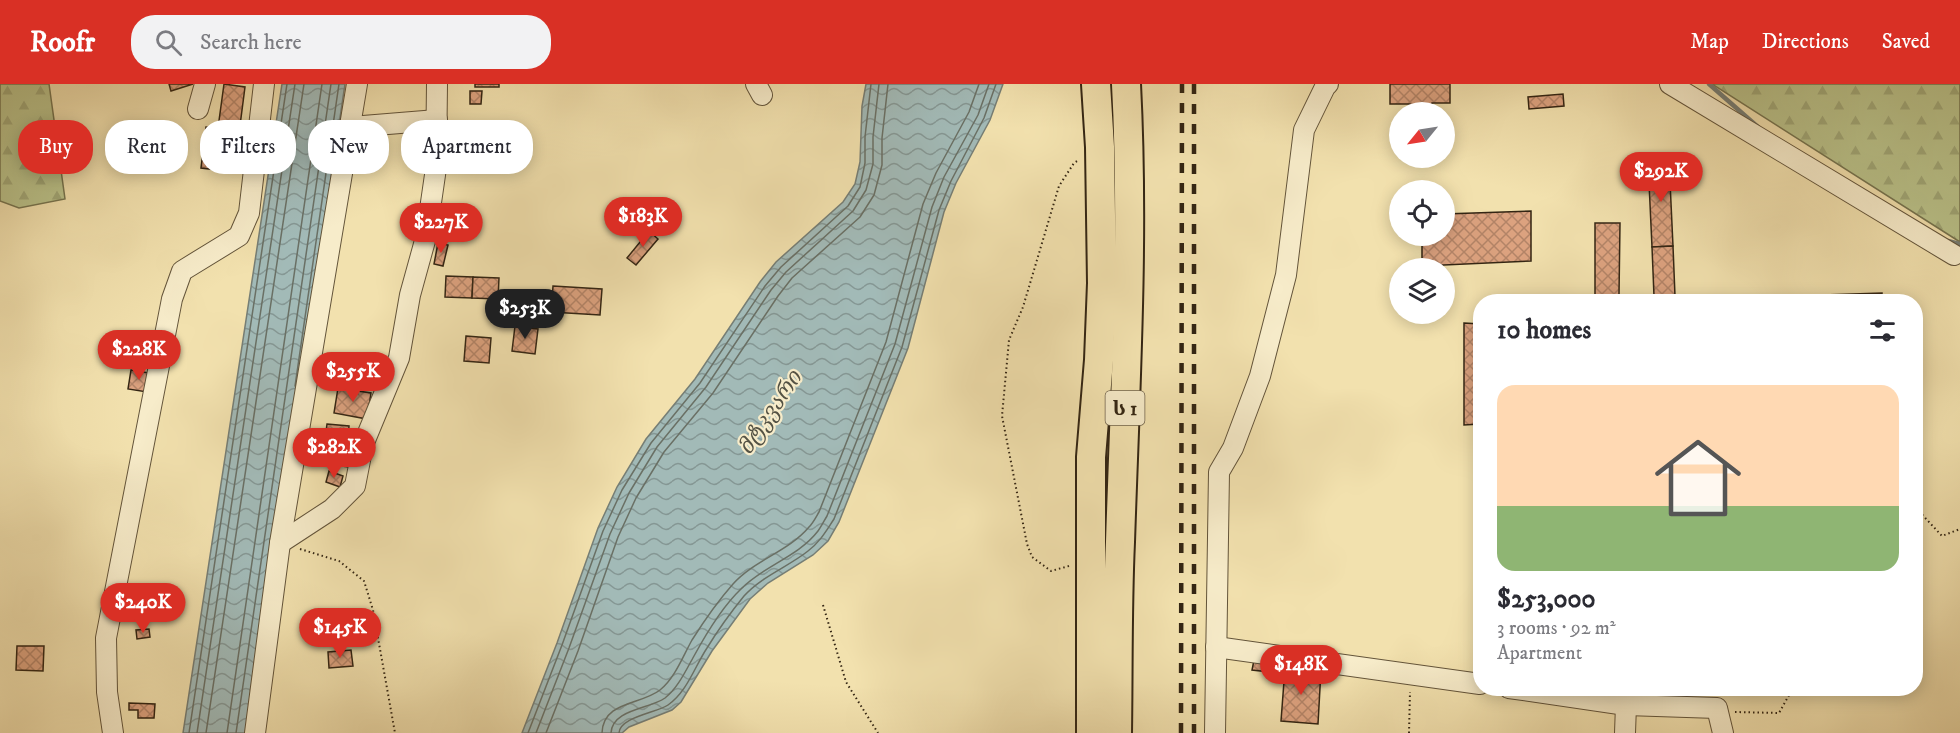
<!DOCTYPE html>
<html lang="en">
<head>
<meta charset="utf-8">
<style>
  :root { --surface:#fff; --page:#f2f2f3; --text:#2b2b33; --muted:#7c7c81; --accent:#d93025 }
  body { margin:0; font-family:"IM FELL DW Pica","Noto Serif Georgian",serif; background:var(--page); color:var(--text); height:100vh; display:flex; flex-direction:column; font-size:22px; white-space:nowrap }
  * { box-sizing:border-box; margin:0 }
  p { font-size:20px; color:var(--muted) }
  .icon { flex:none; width:33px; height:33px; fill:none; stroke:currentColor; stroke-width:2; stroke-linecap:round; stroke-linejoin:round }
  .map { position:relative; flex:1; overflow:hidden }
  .sheet { position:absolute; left:1473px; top:210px; width:450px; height:402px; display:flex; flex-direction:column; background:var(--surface); border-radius:24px; box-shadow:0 3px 15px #0003 }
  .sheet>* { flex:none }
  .top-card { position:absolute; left:18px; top:36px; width:570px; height:54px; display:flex; gap:12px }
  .needle { width:39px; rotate:240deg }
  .controls { position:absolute; left:1389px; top:18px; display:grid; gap:12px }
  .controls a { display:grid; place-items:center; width:66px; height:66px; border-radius:50%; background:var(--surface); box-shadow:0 3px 15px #0003; font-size:30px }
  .price { position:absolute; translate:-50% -51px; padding:0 14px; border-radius:21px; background:var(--accent); color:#fff; font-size:20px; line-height:39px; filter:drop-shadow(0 2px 3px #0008) }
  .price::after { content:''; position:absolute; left:50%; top:36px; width:18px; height:14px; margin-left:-9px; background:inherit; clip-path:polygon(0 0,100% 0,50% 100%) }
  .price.on { background:#222; color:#fff }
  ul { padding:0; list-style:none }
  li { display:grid; align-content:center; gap:12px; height:318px; padding:0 24px }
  li span { display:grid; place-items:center; height:186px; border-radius:18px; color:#555 }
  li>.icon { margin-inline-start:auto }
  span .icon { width:108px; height:108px; fill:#fffc; stroke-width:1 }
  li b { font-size:26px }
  h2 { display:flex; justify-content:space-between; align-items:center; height:72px; padding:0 24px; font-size:26px }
  .tag { padding:0 21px; border-radius:24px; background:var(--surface); box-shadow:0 3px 15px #0003; font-size:21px; line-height:54px }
  .tag.on { background:var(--accent); color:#fff }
  header { display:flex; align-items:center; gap:36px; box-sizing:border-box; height:84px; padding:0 30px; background:var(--accent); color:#fff }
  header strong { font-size:28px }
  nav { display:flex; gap:33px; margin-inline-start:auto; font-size:21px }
  .search { width:420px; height:54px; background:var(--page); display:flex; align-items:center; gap:15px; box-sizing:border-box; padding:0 21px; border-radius:24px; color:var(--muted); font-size:22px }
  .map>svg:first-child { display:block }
</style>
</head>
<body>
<header>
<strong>Roofr</strong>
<div class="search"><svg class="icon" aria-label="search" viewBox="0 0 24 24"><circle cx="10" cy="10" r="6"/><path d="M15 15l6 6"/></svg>Search here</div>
<nav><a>Map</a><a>Directions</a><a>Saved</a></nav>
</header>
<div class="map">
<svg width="1960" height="649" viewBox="0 0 1960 649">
  <defs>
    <pattern id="forest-firs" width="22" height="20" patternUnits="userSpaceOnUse" patternTransform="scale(1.5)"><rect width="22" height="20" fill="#bac38b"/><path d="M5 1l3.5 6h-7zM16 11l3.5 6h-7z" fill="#a0a777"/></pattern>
    <pattern id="water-waves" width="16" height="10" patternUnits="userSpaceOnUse" patternTransform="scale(1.5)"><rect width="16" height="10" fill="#a2bab7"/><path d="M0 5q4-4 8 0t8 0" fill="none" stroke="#859794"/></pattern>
    <pattern id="building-cross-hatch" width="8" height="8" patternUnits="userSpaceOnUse" patternTransform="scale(1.5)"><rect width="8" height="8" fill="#dca27f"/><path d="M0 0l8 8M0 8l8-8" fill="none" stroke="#b38467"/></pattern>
  </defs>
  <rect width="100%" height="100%" fill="#f2e1ae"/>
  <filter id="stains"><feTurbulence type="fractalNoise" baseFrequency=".00333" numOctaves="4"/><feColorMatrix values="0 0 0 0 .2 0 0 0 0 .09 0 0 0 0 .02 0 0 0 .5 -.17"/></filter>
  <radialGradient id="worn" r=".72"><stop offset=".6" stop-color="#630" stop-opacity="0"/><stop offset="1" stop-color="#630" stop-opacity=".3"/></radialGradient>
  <g fill="url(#forest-firs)" stroke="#76744f" stroke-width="1.5">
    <polygon points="0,0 49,0 65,115 19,124 0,117"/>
    <polygon points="1712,0 1960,0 1960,158"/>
  </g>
  <g fill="url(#water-waves)" stroke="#767e75" stroke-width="1.5">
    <polygon points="282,0 345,0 249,649 183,649"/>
    <polygon points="866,0 1003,0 990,36 956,99 944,128 908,264 839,438 828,457 813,471 768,499 750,515 712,567 681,618 672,626 629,643 622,649 522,649 557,559 598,444 617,403 646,355 695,295 760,198 776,178 843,118 855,100 860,78 862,22"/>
  </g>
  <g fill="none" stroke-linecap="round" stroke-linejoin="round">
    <g stroke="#6a7065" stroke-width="1.5">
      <polyline points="295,302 339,0"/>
      <polyline points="189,649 287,0"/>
      <polyline points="197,649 295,0"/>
      <polyline points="206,649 304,0"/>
      <polyline points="227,649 322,0"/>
      <polyline points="236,649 331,0"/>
      <polyline points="528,649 562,561 603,447 622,406 651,359 700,299 765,202 781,183 848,122 860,103 865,79 865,53 871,0"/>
      <polyline points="536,649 569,564 610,450 629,409 657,363 706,303 771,206 786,188 853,127 866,106 873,80 873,53 879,0"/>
      <polyline points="546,649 578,567 618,453 636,414 664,368 713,309 778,212 792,194 860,133 874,111 882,81 882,54 888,0"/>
      <path d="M602,649c1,-32 39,-28 58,-43 15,-12 23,-34 32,-50 12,-19 26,-39 41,-56 21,-24 55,-32 76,-57 4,-4 7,-10 10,-15l67,-170 37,-138 13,-31 33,-61 10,-28"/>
      <path d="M611,649c1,-24 39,-24 54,-35 13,-10 21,-28 29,-42 12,-22 29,-50 47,-67 22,-23 57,-32 77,-58 3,-4 6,-10 9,-15l68,-172 37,-137 12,-30 34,-62 11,-31"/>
      <path d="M619,649c1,-16 37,-20 49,-28 19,-13 27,-39 39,-57 11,-18 24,-36 37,-52 18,-20 44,-29 64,-45 12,-9 18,-20 26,-32l68,-172 37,-137 12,-29 33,-63 12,-34"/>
    </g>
    <g stroke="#767e75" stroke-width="4.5">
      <polyline points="1709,0 1758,43"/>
      <polyline points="1948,157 1960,160"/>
    </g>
  </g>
  <g fill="url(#building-cross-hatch)" stroke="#332513" stroke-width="1.5">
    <polygon points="169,0 193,0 171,7"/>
    <polygon points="224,0 245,3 234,88 201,84 206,43 218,44"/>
    <rect x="475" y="0" width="24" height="3"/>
    <polygon points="1390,0 1450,0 1450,19 1432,19 1432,28 1410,28 1410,20 1390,20"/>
    <polygon points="470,7 482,7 481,20 470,20"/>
    <polygon points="1563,10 1564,22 1529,25 1528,13"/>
    <polygon points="1669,76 1673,162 1652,163 1648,77"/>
    <polygon points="1531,127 1531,177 1422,182 1422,152 1444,152 1444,130"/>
    <polygon points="619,129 677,132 667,147 618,148"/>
    <polygon points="1595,139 1620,139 1619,211 1595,211"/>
    <polygon points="649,147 658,155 636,181 627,174"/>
    <polygon points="438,159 448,161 443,182 434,180"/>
    <polygon points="1673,162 1675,212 1654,212 1652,163"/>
    <polygon points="446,192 473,193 472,214 445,213"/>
    <polygon points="473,193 499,194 498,215 472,214"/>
    <polygon points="553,202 602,205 600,231 551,228"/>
    <polygon points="1882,209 1882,218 1823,218 1823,211"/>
    <polygon points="1464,239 1480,240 1480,340 1464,341"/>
    <polygon points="515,242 538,245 535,270 512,267"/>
    <polygon points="466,252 491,254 489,279 464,277"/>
    <polygon points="131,286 150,289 147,308 128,305"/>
    <polygon points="338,304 371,309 367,335 334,329"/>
    <polygon points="327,340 349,342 348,355 352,356 349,383 316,379 318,363 324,364"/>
    <polygon points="329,387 343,392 340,403 326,398"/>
    <polygon points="149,545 150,553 137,555 136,546"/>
    <polygon points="17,562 44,562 43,587 16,586"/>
    <polygon points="351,566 353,582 329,584 328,568"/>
    <polygon points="1254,576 1270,578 1269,588 1252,586"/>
    <polygon points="1285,584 1321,586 1318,640 1281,637"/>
    <polygon points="129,619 155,620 154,634 138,634 138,626 129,626"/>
  </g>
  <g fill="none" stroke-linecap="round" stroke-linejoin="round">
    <defs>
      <g id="minor">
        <polyline points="756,0 762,11"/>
        <polyline points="1670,0 1954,171"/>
        <polyline points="198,25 205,0"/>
        <polyline points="351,43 437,36"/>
        <polyline points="280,459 332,425 355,402 363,361 399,274 410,211 426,153 436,84 437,0"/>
        <polyline points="1216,563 1480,600"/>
        <polyline points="1509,604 1626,621 1717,624 1723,649"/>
        <polyline points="113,649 107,608 106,554 172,215 182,187 239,152 249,129 264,0"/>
        <polyline points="255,649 280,459 357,0"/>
        <polyline points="1215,649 1219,388 1233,364 1260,292 1286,191 1304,46 1325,3 1328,0"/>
        <polyline points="1625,649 1626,621"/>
      </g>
      <g id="highway">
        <polyline points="1091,649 1091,373 1099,276 1102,199 1100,63 1096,0"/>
        <path d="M1117,649c1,-64 0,-127 3,-191 5,-153 14,-305 6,-458"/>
      </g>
    </defs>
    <use href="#minor" stroke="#63543a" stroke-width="22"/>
    <use href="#highway" stroke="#332513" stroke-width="32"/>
    <g stroke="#332513" stroke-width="2" stroke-dasharray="1.5 3" stroke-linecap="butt">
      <polyline points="1916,424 1942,452 1960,445"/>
      <polyline points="300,465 339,477 364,497 373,526 395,649"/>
      <polyline points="1069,482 1051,487 1032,473 1027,460 1002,332 1009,256 1023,223 1059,102 1074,79 1079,76"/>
      <polyline points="823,521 846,598 878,649"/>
      <polyline points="1735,628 1779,629 1793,604"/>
      <polyline points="1409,649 1410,608"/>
    </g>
    <use href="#minor" stroke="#f7ecca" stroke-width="20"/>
    <use href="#highway" stroke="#f2e1ae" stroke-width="28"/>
    <g stroke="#332513" stroke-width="4.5" stroke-dasharray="10 10" stroke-linecap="butt">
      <polyline points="1194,0 1194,649"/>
      <polyline points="1181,649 1182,0"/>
    </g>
  </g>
  <g text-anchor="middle" stroke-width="4.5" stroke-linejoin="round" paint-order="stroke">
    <rect fill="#f7ecca" stroke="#6e614a" stroke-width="1.5" x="1105.5" y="307" width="39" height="34" rx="4.5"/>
    <g font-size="20" font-weight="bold" fill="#332513">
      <text x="1125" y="331">ს 1</text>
    </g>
    <g font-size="22" font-style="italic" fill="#545244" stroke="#f7ecca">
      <text transform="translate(769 328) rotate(-56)" y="8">მტკვარი</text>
    </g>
  </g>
  <rect width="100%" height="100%" filter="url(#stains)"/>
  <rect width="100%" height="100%" fill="url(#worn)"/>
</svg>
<div class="controls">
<a><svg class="needle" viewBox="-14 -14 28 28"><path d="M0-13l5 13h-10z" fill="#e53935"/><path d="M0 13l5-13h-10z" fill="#7c7c81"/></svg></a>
<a><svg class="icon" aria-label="locate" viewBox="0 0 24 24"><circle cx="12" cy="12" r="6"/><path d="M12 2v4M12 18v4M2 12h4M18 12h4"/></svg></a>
<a><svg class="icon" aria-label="layers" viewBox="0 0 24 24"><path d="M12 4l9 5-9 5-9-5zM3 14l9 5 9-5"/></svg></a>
</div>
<b class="price" style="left:1661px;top:119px">$292K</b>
<b class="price" style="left:643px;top:164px">$183K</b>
<b class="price" style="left:441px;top:170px">$227K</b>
<b class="price on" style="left:525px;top:256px">$253K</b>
<b class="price" style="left:139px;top:297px">$228K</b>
<b class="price" style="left:353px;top:319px">$255K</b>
<b class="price" style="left:334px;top:395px">$282K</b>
<b class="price" style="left:143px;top:550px">$240K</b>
<b class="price" style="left:340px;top:575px">$145K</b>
<b class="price" style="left:1301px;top:612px">$148K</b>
<div class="top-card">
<a class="tag on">Buy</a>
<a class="tag">Rent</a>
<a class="tag">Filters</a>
<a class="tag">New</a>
<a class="tag">Apartment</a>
</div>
<section class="sheet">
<h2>10 homes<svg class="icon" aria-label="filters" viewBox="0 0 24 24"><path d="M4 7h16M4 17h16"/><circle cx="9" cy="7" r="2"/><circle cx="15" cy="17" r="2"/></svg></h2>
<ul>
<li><span style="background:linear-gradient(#ffd9b3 65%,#8fb573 0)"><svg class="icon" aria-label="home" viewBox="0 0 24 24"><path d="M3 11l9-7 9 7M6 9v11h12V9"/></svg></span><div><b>$253,000</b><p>3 rooms · 92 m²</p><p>Apartment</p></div></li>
</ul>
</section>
</div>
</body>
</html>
